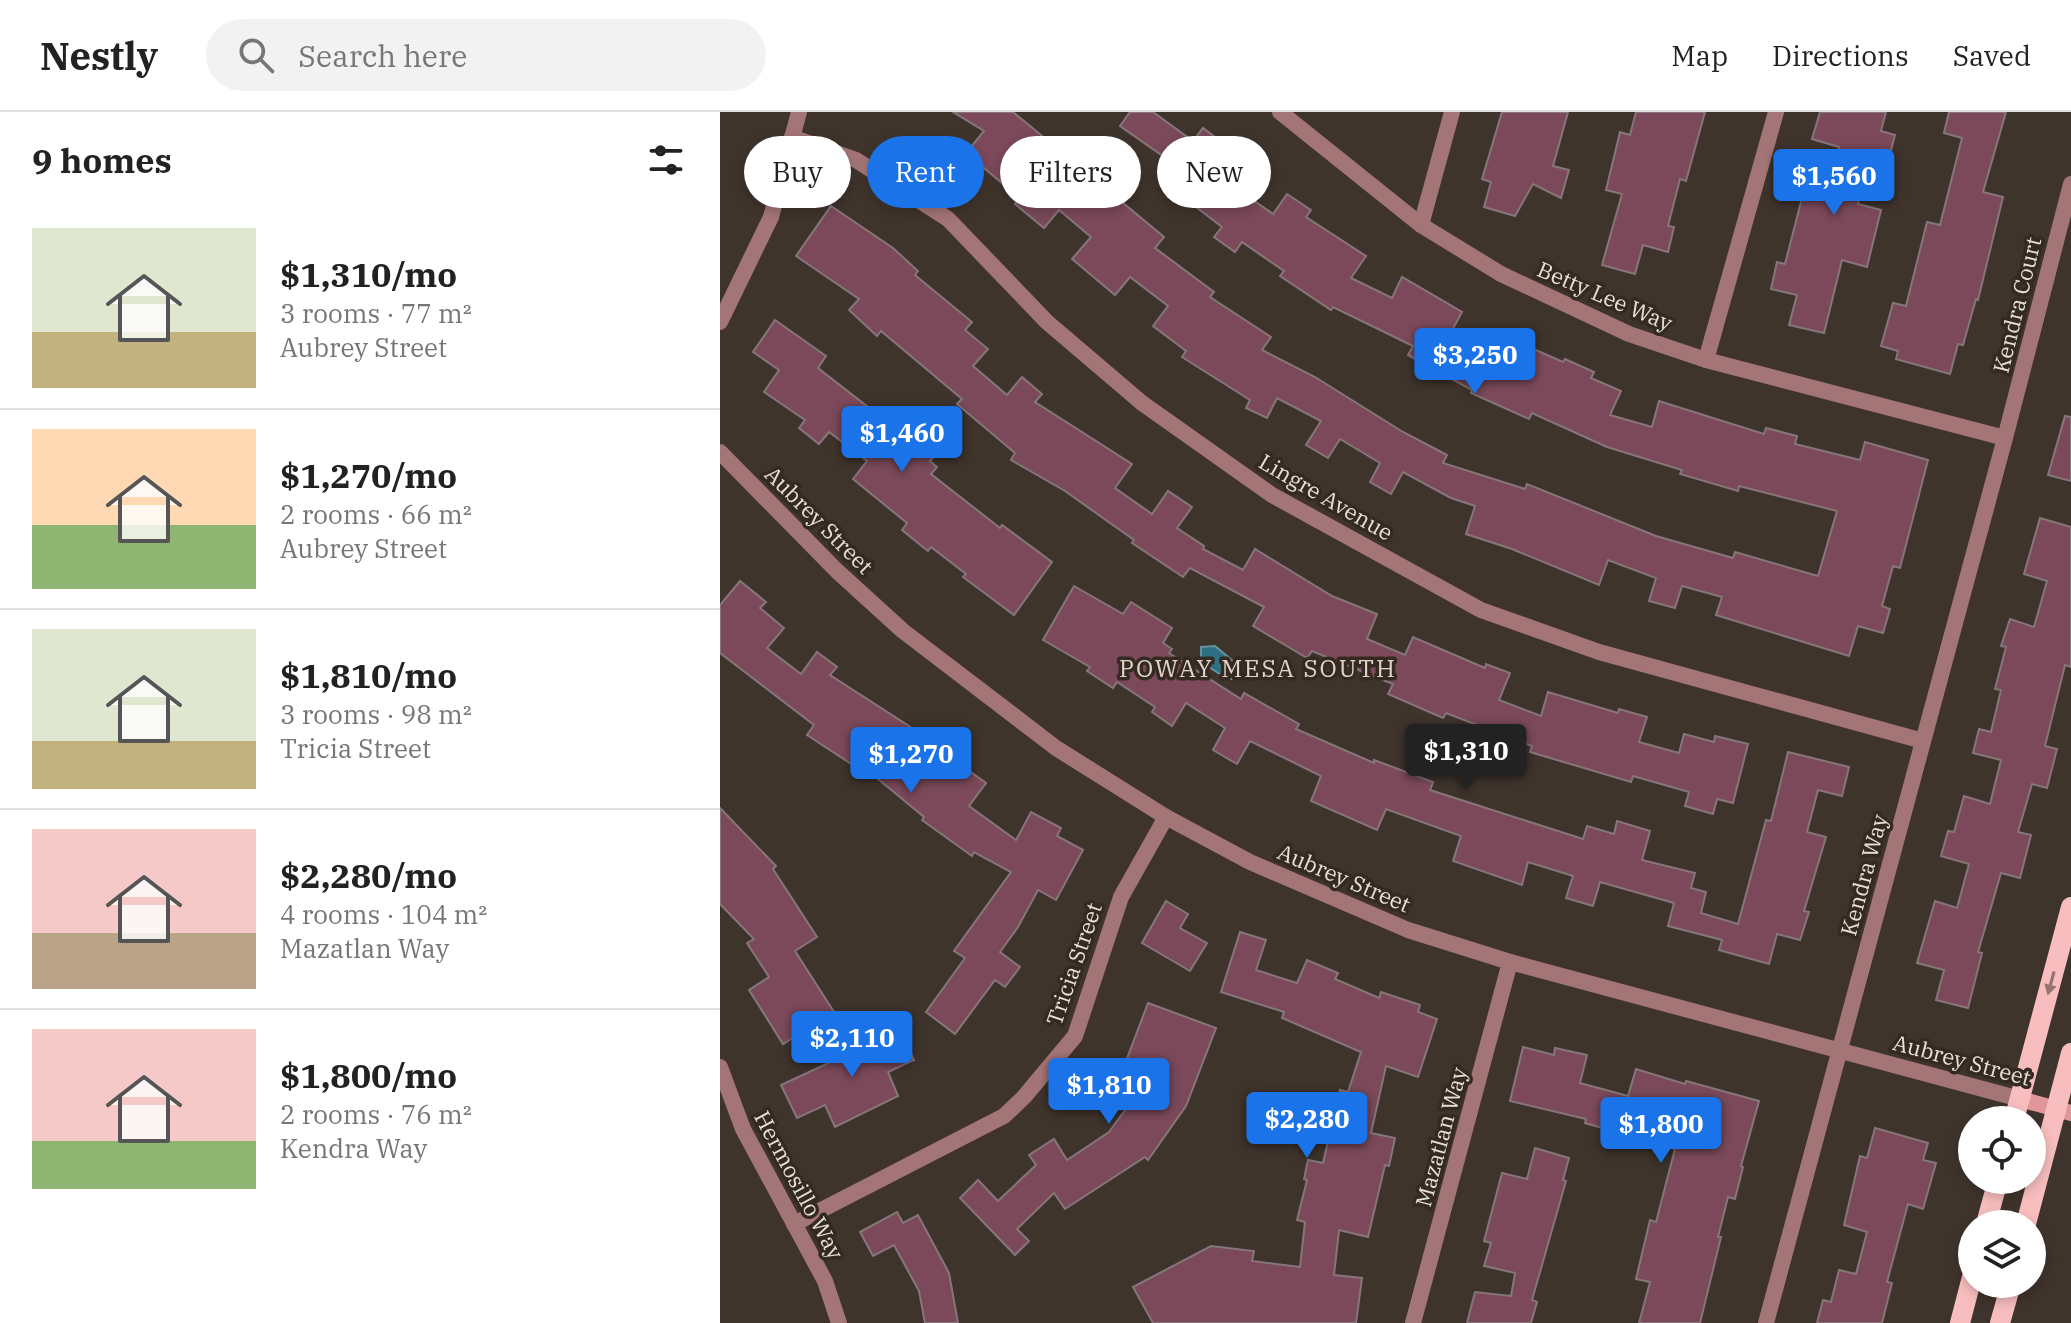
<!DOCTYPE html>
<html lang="en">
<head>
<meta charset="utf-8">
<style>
  :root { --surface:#fff; --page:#f2f2f2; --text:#222; --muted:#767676; --line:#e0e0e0; --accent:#1a73e8 }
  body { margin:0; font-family:"IBM Plex Serif",serif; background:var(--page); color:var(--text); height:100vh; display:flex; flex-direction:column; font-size:30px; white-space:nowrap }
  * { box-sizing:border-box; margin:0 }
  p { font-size:26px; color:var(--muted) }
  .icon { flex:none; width:44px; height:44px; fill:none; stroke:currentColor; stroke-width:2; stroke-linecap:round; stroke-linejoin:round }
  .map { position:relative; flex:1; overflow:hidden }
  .details { display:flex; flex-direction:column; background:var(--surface); width:720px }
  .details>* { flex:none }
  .hud { position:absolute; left:24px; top:24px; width:760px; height:72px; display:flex; gap:16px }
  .controls { position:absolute; left:1238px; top:994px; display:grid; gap:16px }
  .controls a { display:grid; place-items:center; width:88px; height:88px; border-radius:50%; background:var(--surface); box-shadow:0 4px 12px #0003; font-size:40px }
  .price { position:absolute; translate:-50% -68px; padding:0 18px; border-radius:8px; background:var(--accent); color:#fff; font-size:26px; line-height:52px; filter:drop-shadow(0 2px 4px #0008) }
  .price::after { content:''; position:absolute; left:50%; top:48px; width:24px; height:18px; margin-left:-12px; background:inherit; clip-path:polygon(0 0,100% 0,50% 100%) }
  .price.active { background:#222; color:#fff }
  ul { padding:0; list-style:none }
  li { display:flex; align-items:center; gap:24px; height:200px; padding:0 32px }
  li+li { border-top:2px solid var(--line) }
  li span { display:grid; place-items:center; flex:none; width:224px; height:160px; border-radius:0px; color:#555 }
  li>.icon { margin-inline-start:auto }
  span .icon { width:96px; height:96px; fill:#fffc; stroke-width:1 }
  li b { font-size:34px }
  h2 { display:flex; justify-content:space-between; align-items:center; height:96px; padding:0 32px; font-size:34px }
  .chip { padding:0 28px; border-radius:36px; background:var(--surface); box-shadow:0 4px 12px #0003; font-size:28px; line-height:72px }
  .chip.active { background:var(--accent); color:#fff }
  header { display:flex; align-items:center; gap:48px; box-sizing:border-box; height:112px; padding:0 40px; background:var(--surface); border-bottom:2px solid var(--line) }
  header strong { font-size:38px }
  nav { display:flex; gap:44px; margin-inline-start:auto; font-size:28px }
  .search { width:560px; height:72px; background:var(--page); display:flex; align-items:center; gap:20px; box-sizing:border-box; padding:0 28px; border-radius:44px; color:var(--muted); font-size:30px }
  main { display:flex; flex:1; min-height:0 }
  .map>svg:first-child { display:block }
</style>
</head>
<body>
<header>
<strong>Nestly</strong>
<div class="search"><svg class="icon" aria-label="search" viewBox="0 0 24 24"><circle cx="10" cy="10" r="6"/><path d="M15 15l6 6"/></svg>Search here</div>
<nav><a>Map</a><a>Directions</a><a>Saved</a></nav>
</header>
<main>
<section class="details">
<h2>9 homes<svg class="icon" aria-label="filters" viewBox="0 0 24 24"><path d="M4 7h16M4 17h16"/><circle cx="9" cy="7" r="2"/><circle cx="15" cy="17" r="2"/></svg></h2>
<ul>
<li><span style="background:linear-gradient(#dfe7d0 65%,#c2b280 0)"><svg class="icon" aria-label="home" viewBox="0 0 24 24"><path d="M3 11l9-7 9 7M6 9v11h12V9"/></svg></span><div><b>$1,310/mo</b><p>3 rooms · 77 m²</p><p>Aubrey Street</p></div></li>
<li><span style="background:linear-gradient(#ffd9b3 60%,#8fb573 0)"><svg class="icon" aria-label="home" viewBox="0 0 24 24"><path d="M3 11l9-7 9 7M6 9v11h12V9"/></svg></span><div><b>$1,270/mo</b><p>2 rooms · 66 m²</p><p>Aubrey Street</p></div></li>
<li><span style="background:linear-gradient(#dfe7d0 70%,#c2b280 0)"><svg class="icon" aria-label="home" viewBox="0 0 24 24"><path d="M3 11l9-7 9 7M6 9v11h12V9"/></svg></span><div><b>$1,810/mo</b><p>3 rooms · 98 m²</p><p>Tricia Street</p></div></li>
<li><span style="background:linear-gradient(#f6c9c9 65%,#b9a48a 0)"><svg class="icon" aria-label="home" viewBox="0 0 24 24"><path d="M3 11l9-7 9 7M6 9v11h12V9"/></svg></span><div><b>$2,280/mo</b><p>4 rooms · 104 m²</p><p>Mazatlan Way</p></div></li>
<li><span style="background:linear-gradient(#f6c9c9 70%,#8fb573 0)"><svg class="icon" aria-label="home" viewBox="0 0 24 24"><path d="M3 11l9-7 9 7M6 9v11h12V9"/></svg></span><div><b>$1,800/mo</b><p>2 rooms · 76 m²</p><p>Kendra Way</p></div></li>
</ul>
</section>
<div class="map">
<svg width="1351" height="1211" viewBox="0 0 1351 1211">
  <rect width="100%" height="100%" fill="#3f342c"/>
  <polygon fill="#2d7082" stroke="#65929c" stroke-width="2" points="495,534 513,549 518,560 514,567 508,567 487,554 485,556 481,554 481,535"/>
  <g fill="#7b495a" stroke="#86767b" stroke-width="2">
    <polygon points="233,0 293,0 354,50 359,44 395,74 390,80 444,125 435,136 494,180 490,185 551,225 542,238 595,265 683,320 727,343 723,351 805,377 807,372 936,424 1013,446 1015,440 1098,464 1117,399 1019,374 1018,379 960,362 962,358 887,335 812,301 809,307 751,281 752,278 688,243 693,234 613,195 611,198 560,164 564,159 522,130 515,140 494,125 502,115 442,69 454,52 400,14 410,0 433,0 473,29 483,16 533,54 516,76 553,102 567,82 591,98 586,105 646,144 631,166 672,186 682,165 742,200 729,224 766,245 777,221 843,250 845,247 874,260 871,266 901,279 890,303 932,315 939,289 1044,322 1046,316 1077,324 1075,332 1140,348 1145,330 1208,348 1180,456 1173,454 1162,494 1170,497 1163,521 1138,514 1129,544 996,503 1002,485 962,474 955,496 929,489 936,466 888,448 879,473 792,437 746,422 755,394 731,386 683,360 671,382 650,370 660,351 620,327 608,346 586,333 601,309 557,286 547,306 526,296 530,288 462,245 466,239 433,214 448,194 410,165 395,183 352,147 371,125 339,98 324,116 295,92 300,86 246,41 264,19"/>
    <polygon points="782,0 848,0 833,54 849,58 841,86 813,72 795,104 764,95 771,70 762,67"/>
    <polygon points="916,0 985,0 966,69 960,67 948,114 954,115 948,140 923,133 915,162 882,153 902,82 886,78 900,20 910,23"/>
    <polygon points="1100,0 1166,0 1161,19 1175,23 1167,53 1149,48 1138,92 1161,98 1147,155 1122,148 1104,221 1069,213 1077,183 1051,177 1057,150 1065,152 1084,78 1105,83 1119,35 1092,27"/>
    <polygon points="1229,0 1286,0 1263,80 1283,85 1258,188 1256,187 1243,233 1238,232 1230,262 1176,247 1178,239 1161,234 1173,191 1186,194 1207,110 1220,113 1242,26 1224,21"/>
    <polygon points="111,94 173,136 198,159 195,163 252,210 245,218 268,237 253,254 287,283 302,265 322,282 315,290 412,352 395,376 432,402 448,379 472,395 457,416 484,434 483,437 523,458 535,437 612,484 657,502 647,527 685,543 693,525 765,556 766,552 790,561 779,588 821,604 828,580 898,601 899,597 927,605 919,630 959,641 964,622 994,630 995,624 1028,632 1013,691 997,687 993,702 965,694 969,680 913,664 911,670 810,640 812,634 726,601 723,606 668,582 673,572 592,539 587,546 533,514 544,495 470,456 463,465 412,431 414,428 345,379 291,348 295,341 237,292 242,287 161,219 157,224 129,198 139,187 76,144"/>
    <polygon points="55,208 106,244 98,256 175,316 182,307 220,338 210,349 217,355 211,362 280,416 282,413 332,450 294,503 243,465 246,462 211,435 208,439 182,418 187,411 133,367 147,349 109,320 99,332 79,316 85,308 44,280 59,258 33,240"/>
    <polygon points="1345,304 1351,305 1351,369 1328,363"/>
    <polygon points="1320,406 1351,415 1351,555 1345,553 1325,634 1337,637 1327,676 1312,672 1298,720 1311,723 1300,766 1281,761 1258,840 1262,841 1248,896 1216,888 1224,858 1197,851 1215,789 1237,796 1249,752 1221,744 1228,719 1234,720 1244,684 1270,692 1281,648 1253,641 1259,617 1271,620 1281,578 1275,577 1286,535 1281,534 1290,507 1314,515 1327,469 1304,462"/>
    <polygon points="20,469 46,490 40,496 64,516 47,536 81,562 97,540 117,555 110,563 189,614 239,657 241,653 266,671 249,694 296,728 311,700 341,716 337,724 363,738 336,788 318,778 298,815 280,840 300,855 285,875 275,868 235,922 206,900 245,846 234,839 291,760 254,740 252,744 202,708 204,705 141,653 139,657 87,623 94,613 0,541 0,493"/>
    <polygon points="354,474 403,502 411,490 452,516 443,531 452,537 449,541 521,587 524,581 579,612 576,617 654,651 654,648 713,670 710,678 863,727 867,714 894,722 897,709 930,719 922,748 975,761 971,776 986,780 981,801 1018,812 1046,708 1051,709 1068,640 1129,655 1122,684 1098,678 1087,720 1106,725 1084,799 1089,800 1080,828 1057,822 1049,852 999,838 1002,828 948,814 954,791 880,770 873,794 846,786 853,764 808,750 802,773 733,749 741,724 666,697 657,718 591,689 601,664 530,629 517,652 493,638 505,616 466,591 452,614 432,600 435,595 397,570 393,576 367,559 370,555 323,528"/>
    <polygon points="0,696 56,754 53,757 97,825 75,839 114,900 63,932 29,878 49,865 27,831 34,827 0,792"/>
    <polygon points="446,789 468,802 460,816 487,831 470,859 422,831"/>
    <polygon points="520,820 546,828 536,858 577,871 587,848 618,861 615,867 659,886 661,880 700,893 698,900 717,907 698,965 666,954 651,1021 675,1026 669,1054 665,1053 648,1125 619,1118 614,1163 642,1166 636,1211 433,1211 413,1175 491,1134 534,1139 532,1149 580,1155 585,1110 577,1108 587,1068 584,1067 588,1048 603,1051 620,978 628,980 641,940 562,906 564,900 501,880"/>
    <polygon points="428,891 496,916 466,994 428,1048 425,1045 345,1097 334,1081 297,1117 309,1129 295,1143 240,1086 258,1068 278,1089 316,1053 309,1043 334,1027 347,1048 389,1020 408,994 389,981 400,965"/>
    <polygon points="178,914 194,948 168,960 178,984 115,1015 105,993 77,1006 61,973 128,942 126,937"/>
    <polygon points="803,935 834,943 835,936 867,943 860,971 908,984 916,957 965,972 966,969 1039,989 1021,1054 1023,1055 1015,1087 1008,1085 998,1125 1001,1125 980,1211 919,1211 930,1170 916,1167 930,1108 936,1110 955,1037 865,1011 866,1007 790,989"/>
    <polygon points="1155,1016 1208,1031 1203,1048 1216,1051 1203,1097 1188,1092 1167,1170 1172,1171 1162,1211 1097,1211 1103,1188 1111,1190 1119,1158 1136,1162 1147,1120 1124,1113 1140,1044 1147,1046"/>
    <polygon points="815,1036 849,1046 843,1068 846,1069 812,1188 817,1190 811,1211 747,1211 755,1180 791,1184 795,1161 764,1154 771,1131 764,1129 782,1061 807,1067"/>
    <polygon points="177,1100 183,1111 198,1103 229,1161 238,1211 205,1211 199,1179 174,1133 153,1144 140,1120"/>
  </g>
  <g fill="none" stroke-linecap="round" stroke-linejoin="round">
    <g stroke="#a47576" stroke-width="16">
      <polyline points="560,0 701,113 781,162 909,222 986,248 1285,326"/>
      <polyline points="72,25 136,48 228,107 327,210 422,291 552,383 761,498 879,540 1203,629"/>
      <polyline points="701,113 732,0"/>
      <polyline points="0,210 51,105 79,0"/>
      <polyline points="986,248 1056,0"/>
      <polyline points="0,340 117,459 183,519 336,636 446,705 530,750 688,818 790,850 1300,987"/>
      <polyline points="0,955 23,1017 105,1169 119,1211"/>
      <polyline points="74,1112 284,1004 304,985 355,924 401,785 446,705"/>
      <polyline points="693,1211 790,850"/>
      <polyline points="1046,1211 1285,326 1351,72"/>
    </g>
    <polyline stroke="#e19799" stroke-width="16" points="1300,987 1351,1001"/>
    <g stroke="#f8bebf" stroke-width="20">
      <polyline points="1294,1008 1351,795"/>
      <polyline points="1266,1112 1278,1068"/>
      <polyline points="1306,1112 1351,941"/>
      <polyline points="1240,1211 1252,1165"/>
      <polyline points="1280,1211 1291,1172"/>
    </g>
  </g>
  <defs><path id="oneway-solid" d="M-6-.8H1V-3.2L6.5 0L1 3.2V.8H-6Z" transform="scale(2)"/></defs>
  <use fill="#967470" href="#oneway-solid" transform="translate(1331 871) rotate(105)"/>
  <g text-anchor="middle" stroke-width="7" stroke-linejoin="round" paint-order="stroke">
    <g font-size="22" fill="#e7e0da" stroke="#352a22">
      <text transform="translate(885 184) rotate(23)" y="8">Betty Lee Way</text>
      <text transform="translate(1297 193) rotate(-76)" y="8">Kendra Court</text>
      <text transform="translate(606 385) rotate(30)" y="8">Lingre Avenue</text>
      <text transform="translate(99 408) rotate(45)" y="8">Aubrey Street</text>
      <text transform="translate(1144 763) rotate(-75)" y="8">Kendra Way</text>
      <text transform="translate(624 766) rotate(23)" y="8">Aubrey Street</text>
      <text transform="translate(354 852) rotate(-71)" y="8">Tricia Street</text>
      <text transform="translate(1242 948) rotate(15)" y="8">Aubrey Street</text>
      <text transform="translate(721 1025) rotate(-75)" y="8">Mazatlan Way</text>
      <text transform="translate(79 1073) rotate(62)" y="8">Hermosillo Way</text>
    </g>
    <g font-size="24" letter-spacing="2" fill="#e1d3c9" stroke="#352a22">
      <text x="538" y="565">POWAY MESA SOUTH</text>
    </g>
  </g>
</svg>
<div class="controls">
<a><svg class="icon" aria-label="locate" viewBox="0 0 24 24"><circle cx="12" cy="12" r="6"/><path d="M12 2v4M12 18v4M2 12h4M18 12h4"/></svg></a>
<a><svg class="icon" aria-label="layers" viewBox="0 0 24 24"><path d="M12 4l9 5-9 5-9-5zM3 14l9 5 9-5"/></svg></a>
</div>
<b class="price" style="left:1114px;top:105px">$1,560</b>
<b class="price" style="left:755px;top:284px">$3,250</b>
<b class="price" style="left:182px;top:362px">$1,460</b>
<b class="price active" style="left:746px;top:680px">$1,310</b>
<b class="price" style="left:191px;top:683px">$1,270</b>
<b class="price" style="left:132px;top:967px">$2,110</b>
<b class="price" style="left:389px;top:1014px">$1,810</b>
<b class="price" style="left:587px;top:1048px">$2,280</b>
<b class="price" style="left:941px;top:1053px">$1,800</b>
<div class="hud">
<a class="chip">Buy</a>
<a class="chip active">Rent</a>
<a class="chip">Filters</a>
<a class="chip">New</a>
</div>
</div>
</main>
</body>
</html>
